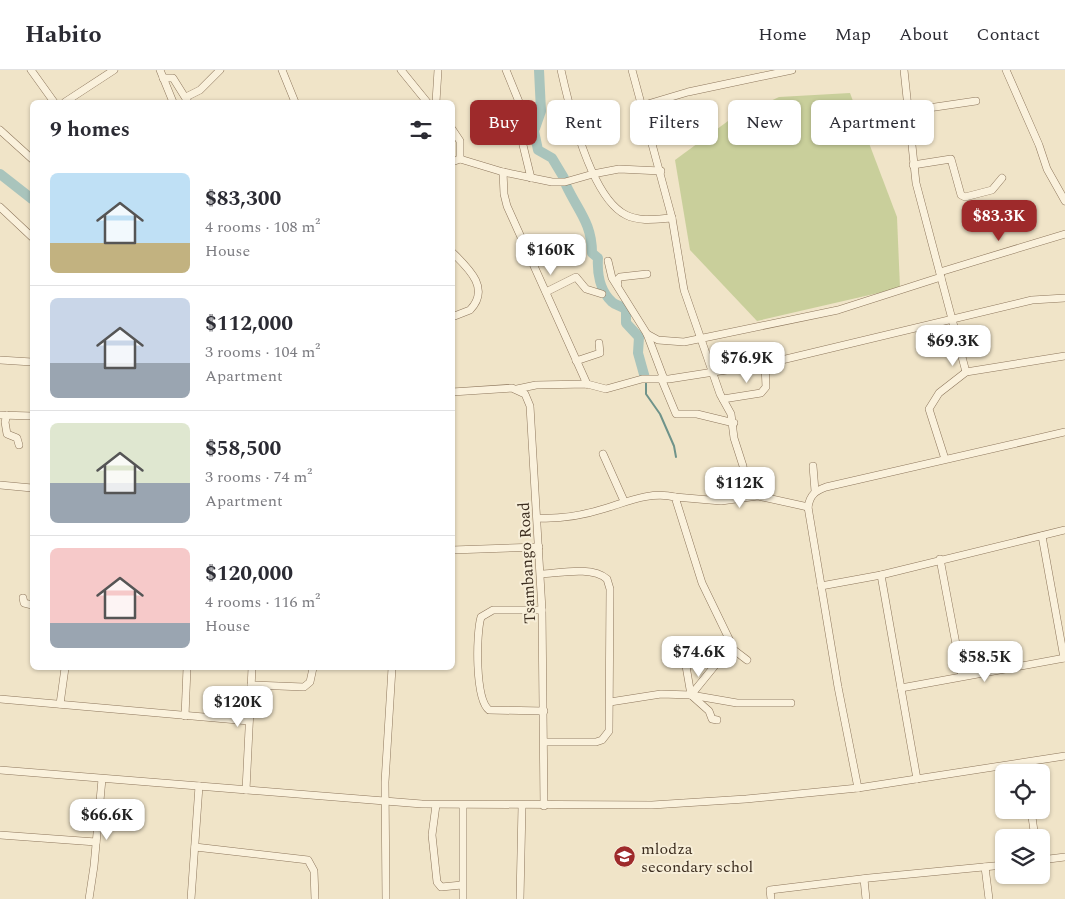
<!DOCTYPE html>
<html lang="en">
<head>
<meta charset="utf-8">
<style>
  :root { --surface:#fff; --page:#f7f7f7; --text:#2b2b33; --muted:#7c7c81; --line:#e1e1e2; --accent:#9e2a2b }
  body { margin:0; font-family:Spectral,serif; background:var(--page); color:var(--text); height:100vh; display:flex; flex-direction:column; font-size:19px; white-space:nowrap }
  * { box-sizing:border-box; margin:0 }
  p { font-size:16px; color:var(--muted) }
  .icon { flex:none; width:28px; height:28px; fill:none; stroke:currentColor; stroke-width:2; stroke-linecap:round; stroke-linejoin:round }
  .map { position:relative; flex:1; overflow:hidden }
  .drawer { position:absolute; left:30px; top:30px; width:425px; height:570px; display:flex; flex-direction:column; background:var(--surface); border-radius:8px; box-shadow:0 1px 4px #0004 }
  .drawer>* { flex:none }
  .top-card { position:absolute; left:470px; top:30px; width:475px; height:45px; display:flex; gap:10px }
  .fabs { position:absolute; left:995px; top:694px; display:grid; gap:10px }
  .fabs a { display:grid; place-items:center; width:55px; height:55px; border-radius:8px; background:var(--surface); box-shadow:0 1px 4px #0004; font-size:25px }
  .price { position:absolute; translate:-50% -42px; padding:0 11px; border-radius:10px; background:#fff; color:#222; font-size:16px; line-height:32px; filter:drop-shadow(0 1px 2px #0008) }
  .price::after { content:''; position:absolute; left:50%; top:30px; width:15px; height:11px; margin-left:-8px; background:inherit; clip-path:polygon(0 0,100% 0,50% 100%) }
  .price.on { background:var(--accent); color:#fff }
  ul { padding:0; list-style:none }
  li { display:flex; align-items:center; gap:15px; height:125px; padding:0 20px }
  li+li { border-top:1px solid var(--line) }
  li span { display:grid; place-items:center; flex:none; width:140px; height:100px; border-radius:8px; color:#555 }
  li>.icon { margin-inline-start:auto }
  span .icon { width:60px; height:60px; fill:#fffc; stroke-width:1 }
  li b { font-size:21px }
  h2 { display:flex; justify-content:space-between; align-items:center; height:60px; padding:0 20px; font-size:21px }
  .chip { padding:0 18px; border-radius:8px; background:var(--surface); box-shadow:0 1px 4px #0004; font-size:18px; line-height:45px }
  .chip.on { background:var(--accent); color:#fff }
  header { display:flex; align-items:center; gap:30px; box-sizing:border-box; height:70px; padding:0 25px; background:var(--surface); border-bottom:1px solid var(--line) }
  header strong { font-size:24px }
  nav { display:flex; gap:28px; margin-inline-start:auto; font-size:18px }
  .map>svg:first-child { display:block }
</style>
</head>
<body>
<header>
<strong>Habito</strong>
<nav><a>Home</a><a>Map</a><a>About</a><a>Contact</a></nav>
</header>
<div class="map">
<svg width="1065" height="829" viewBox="0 0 1065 829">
  <rect width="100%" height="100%" fill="#f0e4c8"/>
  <polygon fill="#c9cf9b" points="850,23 897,147 900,218 757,251 690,180 675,90 728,51 779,27"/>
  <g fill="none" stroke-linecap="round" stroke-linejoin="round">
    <polyline stroke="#6f938a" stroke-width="2" points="646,312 646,324 660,344 674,376 676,387"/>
    <g stroke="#a9c4bc" stroke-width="10">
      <polyline points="539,0 541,41 534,61 538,80 552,88 564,108"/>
      <polyline points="0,104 32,129"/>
      <path d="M566,115c12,26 26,38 26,68l6,5c-1,15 2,33 14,44 4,4 10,3 14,8v13l13,14 -1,16 7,25"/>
    </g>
    <defs>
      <g id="minor">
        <polyline points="31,0 54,32"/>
        <polyline points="160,0 173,32"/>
        <polyline points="282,0 295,32"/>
        <polyline points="401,0 427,32"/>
        <polyline points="506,0 524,44 522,71 531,108"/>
        <path d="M561,0c8,36 30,128 65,145 14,7 31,4 46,3"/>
        <polyline points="632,0 672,148 684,220 720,324 731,344 734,368 743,396 748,426"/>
        <polyline points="904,0 916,113 966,302"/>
        <polyline points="1006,0 1039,75 1047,99 1065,131"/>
        <polyline points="163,8 173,8 188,32"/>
        <polyline points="186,27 200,20 220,0"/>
        <polyline points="65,32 114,0"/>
        <polyline points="436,32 438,0"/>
        <polyline points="641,36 688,22 792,0"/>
        <polyline points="908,41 976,31"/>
        <polyline points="452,59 460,71 460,89"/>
        <polyline points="0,60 32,89"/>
        <polyline points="452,92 460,89 503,102 552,112 565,112 593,104 619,99 661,101"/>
        <polyline points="913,95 951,89 961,125 965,127 992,120 1002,108"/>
        <polyline points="503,102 504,124 507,136 587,314"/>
        <polyline points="0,137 32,167"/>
        <path d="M452,182c16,16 39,36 18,58l-18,7"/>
        <polyline points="608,191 612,208 647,264 664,309"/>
        <polyline points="940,202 1065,164"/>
        <polyline points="618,214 617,210 620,207 647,204"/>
        <polyline points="546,222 576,207 586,219 602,224"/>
        <polyline points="647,264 658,270 684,272 838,240 941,207"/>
        <polyline points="0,290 32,292"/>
        <polyline points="576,291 600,283 599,273"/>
        <polyline points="661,308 676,344 697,344 734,353"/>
        <polyline points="517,319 536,315 587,314 606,319 642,309 669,309 765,294 1032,230 1065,228"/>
        <polyline points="452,322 512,318 525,324 530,336 542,540 544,736"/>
        <polyline points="723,329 761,323 766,317 765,294"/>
        <polyline points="0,345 32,346"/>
        <polyline points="7,345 5,352 7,364 17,368 19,375"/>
        <polyline points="603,384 624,431"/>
        <polyline points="945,389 929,339 939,323 966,302 1065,286"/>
        <polyline points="813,396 815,421"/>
        <polyline points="0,415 32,418"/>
        <polyline points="675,427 721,431 758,426 808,437"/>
        <path d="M538,448c21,1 46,-3 65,-9 24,-7 47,-18 72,-12l27,86 29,60 -1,4 -39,48"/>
        <polyline points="1042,466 1064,588"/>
        <polyline points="452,480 539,477"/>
        <polyline points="940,489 962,606"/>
        <path d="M541,504c19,-1 51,-8 66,5l3,10 -1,142 -7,9 -6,2h-51"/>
        <polyline points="881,505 917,709"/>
        <polyline points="821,516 881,505 1065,460"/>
        <polyline points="23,528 24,533 32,535"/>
        <path d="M542,540h-49l-12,7c-5,17 -6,82 8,93l55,1"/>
        <polyline points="730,577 747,590"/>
        <polyline points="686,596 691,625 709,641 712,649 717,650"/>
        <polyline points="251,615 304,617 310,612 313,598"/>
        <polyline points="901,618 1065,588"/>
        <polyline points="0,629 249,651"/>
        <polyline points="610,632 661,624 691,625 737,633 791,633"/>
        <polyline points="60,634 65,598"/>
        <polyline points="185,646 187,598"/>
        <polyline points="1025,693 1026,702"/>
        <polyline points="0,700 422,734 652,735 746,729 858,718 1065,686"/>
        <path d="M858,718l-20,-101 -30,-180c2,-12 7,-16 18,-20l239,-55"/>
        <polyline points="246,720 252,598"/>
        <polyline points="436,735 432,765 437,812 441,817 462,815"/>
        <polyline points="1031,740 1035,768"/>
        <polyline points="0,765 96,772"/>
        <polyline points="195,777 308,790 314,801 315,829"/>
        <polyline points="1041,790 1065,787"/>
        <polyline points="985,797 989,829"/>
        <polyline points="864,809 866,829"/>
        <polyline points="89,829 94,796 102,709"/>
        <polyline points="191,829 199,716"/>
        <polyline points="386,829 385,712 392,598"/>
        <polyline points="463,829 463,735"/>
        <polyline points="520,829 522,736"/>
        <polyline points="771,829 770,820 869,808 1004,795"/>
      </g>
    </defs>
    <use href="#minor" stroke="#8d765c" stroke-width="8"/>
    <use href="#minor" stroke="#faf1dc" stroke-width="7"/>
  </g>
  <defs>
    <symbol id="school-disc" viewBox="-11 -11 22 22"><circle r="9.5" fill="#9e2a2b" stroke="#f7eed8"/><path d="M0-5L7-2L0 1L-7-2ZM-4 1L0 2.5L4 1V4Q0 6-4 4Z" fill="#fff"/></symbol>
  </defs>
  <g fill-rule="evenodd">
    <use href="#school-disc" x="612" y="774" width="25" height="25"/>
  </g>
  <g text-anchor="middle" stroke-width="4" stroke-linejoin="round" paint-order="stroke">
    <g font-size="16" fill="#3d2e20" stroke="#f7eed8">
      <text transform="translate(526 493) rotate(-93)" y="6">Tsambango Road</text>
    </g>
    <g font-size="16" fill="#3d2e20" stroke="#f7eed8" text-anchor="start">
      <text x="641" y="784">mlodza<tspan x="641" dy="18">secondary schol</tspan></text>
    </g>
  </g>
</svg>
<div class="fabs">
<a><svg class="icon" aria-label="locate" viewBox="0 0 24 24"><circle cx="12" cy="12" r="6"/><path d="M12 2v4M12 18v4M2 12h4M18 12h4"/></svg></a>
<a><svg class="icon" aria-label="layers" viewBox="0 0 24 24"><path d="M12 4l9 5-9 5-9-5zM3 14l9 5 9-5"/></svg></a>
</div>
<b class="price on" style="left:999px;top:172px">$83.3K</b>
<b class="price" style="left:551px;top:206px">$160K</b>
<b class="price" style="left:953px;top:297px">$69.3K</b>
<b class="price" style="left:747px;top:314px">$76.9K</b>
<b class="price" style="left:740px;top:439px">$112K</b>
<b class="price" style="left:699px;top:608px">$74.6K</b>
<b class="price" style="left:985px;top:613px">$58.5K</b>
<b class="price" style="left:238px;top:658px">$120K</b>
<b class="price" style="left:107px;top:771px">$66.6K</b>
<div class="top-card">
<a class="chip on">Buy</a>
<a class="chip">Rent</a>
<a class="chip">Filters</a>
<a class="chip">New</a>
<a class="chip">Apartment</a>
</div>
<section class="drawer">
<h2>9 homes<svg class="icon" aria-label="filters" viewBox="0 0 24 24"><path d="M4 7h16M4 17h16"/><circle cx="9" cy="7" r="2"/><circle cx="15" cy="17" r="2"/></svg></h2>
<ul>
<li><span style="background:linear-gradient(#bfe0f5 70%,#c2b280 0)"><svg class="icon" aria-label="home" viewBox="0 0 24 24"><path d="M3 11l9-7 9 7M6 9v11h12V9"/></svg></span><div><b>$83,300</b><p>4 rooms · 108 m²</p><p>House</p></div></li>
<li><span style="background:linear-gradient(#c9d6e8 65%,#9aa5b1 0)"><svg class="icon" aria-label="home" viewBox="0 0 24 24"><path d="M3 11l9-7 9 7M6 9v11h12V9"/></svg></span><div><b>$112,000</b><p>3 rooms · 104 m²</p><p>Apartment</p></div></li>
<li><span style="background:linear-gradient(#dfe7d0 60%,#9aa5b1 0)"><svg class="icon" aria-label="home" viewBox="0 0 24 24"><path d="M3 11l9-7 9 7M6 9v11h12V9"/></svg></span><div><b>$58,500</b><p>3 rooms · 74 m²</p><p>Apartment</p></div></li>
<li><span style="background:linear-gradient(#f6c9c9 75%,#9aa5b1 0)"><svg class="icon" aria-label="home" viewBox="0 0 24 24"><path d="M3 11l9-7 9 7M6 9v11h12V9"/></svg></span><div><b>$120,000</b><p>4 rooms · 116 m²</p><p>House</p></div></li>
</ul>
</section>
</div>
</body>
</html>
